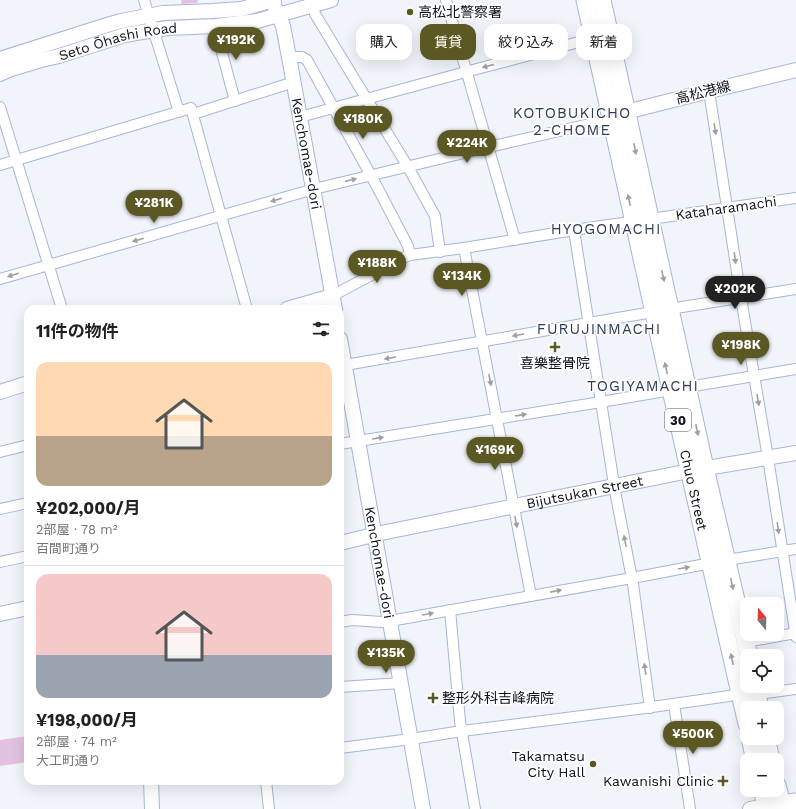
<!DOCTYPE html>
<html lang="ja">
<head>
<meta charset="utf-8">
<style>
  :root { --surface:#fff; --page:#f2f2f2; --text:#202124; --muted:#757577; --line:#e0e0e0; --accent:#5b5824 }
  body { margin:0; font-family:"Work Sans","Noto Sans JP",sans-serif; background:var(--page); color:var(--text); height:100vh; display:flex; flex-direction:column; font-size:15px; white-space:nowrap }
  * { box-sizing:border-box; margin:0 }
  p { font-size:13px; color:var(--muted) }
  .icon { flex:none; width:22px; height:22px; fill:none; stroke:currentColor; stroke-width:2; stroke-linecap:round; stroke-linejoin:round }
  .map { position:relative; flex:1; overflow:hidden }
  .panel { position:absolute; left:24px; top:305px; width:320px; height:480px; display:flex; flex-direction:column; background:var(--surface); border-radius:12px; box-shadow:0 4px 16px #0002 }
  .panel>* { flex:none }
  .guide { position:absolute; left:356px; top:24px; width:380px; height:36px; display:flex; gap:8px }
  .needle { width:26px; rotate:341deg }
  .tools { position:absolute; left:740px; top:597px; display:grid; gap:8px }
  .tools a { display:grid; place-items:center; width:44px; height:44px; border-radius:8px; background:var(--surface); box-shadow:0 4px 16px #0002; font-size:20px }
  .price { position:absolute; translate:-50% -34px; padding:0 9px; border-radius:14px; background:var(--accent); color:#fff; font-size:13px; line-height:26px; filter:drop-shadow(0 1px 2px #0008) }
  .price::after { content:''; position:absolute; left:50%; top:24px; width:12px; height:9px; margin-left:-6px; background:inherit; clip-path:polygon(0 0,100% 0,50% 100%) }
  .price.current { background:#222; color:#fff }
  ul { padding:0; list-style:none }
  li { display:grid; align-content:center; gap:8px; height:212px; padding:0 12px }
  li+li { border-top:1px solid var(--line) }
  li span { display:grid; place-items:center; height:124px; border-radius:12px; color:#555 }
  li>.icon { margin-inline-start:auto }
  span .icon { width:72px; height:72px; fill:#fffc; stroke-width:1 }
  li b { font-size:17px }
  h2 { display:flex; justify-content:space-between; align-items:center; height:48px; padding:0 12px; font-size:17px }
  .chip { padding:0 14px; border-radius:12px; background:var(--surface); box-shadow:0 4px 16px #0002; font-size:14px; line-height:36px }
  .chip.current { background:var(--accent); color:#fff }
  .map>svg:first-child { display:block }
</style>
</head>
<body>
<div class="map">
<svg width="796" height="809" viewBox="0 0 796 809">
  <rect width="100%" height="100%" fill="#f1f4fb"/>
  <g fill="#e2c2e0">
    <polygon points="181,0 198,0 197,3 182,4"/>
    <polygon points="28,736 28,762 0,766 0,740"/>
  </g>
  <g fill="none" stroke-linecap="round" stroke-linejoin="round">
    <defs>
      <g id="street">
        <polyline points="144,0 179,112"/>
        <polyline points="446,0 515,240"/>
        <polyline points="313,5 315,14 408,167 435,216 440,252"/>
        <polyline points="216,26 217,34 235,101"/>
        <polyline points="289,57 302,57 307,60 374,181 408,246 410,255"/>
        <polyline points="709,91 741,298 768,458 796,637"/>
        <polyline points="0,107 62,309"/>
        <polyline points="193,114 294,82"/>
        <polyline points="300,117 333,108 473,70 594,38"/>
        <polyline points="0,165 191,108 247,309"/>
        <polyline points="574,230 615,491 633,584 650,708"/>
        <polyline points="464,248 531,596"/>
        <polyline points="0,279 314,189 489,147 599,122 610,116"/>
        <polyline points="332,296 405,257 410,255 464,248 574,230 796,198"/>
        <polyline points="345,365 682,307 796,289"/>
        <polyline points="688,387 796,369"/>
        <polyline points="340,444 601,402 671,390"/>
        <polyline points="0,452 28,445"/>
        <polyline points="0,509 28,503"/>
        <polyline points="0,562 28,556"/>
        <polyline points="450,610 460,721 475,809"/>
        <polyline points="340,622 352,620 382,622 390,621 632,578 727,560 796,549"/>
        <polyline points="746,642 796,633"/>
        <polyline points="340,687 401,683"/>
        <polyline points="757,694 796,689"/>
        <polyline points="674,704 690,809"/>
        <polyline points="340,748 411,739 462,731 645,708 729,696 740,693"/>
        <polyline points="266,781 269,809"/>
      </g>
      <g id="secondary">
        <path id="s1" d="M272,0l11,26 6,31 46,252"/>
        <polyline points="0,59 104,26 121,21 163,13 212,11 241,9 274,0"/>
        <path id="s2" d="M0,74l11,-5 30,-9 18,-4 66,-21 17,-3 26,-4 48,-2 41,-5 74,-21"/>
        <polyline points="618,114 709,91 796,70"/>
        <polyline points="287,309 332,296"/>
        <path id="s3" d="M340,339l83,470"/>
        <polyline points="0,392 28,383"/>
        <path id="s4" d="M340,543l46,-11 303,-61 107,-18"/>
        <polyline points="0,614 28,608"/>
        <polyline points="151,781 152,809"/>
        <polyline points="750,809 766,806"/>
      </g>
      <g id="highway">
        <path id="s5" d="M585,0l86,390 76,334"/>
        <polyline points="602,0 705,468 749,656"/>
        <polyline points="755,686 760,708"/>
        <polyline points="750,738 755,760"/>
        <polyline points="766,738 771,760"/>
        <polyline points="777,785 783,809"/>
        <polyline points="762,790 767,809"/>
        <polyline points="766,806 796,802"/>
      </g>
    </defs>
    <use href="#street" stroke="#a7b6d6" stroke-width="12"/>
    <use href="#secondary" stroke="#a7b6d6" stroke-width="16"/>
    <use href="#highway" stroke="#a7b6d6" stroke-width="19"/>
    <use href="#street" stroke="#fff" stroke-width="10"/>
    <use href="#secondary" stroke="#fff" stroke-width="14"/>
    <use href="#highway" stroke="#fff" stroke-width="17"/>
  </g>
  <defs><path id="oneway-solid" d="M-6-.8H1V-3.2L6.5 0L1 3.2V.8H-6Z"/></defs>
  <g fill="#9d9fa4">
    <use href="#oneway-solid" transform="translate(488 66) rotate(165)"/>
    <use href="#oneway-solid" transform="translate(715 129) rotate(81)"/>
    <use href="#oneway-solid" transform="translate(635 149) rotate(78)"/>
    <use href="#oneway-solid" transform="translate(351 180) rotate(-13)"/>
    <use href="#oneway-solid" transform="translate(276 200) rotate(164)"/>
    <use href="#oneway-solid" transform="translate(629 200) rotate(-102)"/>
    <use href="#oneway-solid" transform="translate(138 240) rotate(164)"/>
    <use href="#oneway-solid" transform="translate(735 258) rotate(82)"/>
    <use href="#oneway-solid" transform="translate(13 275) rotate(163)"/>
    <use href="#oneway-solid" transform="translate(663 276) rotate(77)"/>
    <use href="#oneway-solid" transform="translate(518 335) rotate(170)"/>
    <use href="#oneway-solid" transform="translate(390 358) rotate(170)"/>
    <use href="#oneway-solid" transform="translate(666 368) rotate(-103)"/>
    <use href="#oneway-solid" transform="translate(490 380) rotate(79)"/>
    <use href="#oneway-solid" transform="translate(758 400) rotate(80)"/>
    <use href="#oneway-solid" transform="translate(521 415) rotate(-9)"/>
    <use href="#oneway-solid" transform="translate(697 430) rotate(78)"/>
    <use href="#oneway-solid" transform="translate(378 438) rotate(-9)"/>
    <use href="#oneway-solid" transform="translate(516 522) rotate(79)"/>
    <use href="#oneway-solid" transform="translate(778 528) rotate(82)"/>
    <use href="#oneway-solid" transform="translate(625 541) rotate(-101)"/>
    <use href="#oneway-solid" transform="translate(684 568) rotate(-10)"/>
    <use href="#oneway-solid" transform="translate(732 584) rotate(77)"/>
    <use href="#oneway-solid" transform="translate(556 591) rotate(-11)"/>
    <use href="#oneway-solid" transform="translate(428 614) rotate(-10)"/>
    <use href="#oneway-solid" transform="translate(732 659) rotate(-103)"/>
    <use href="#oneway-solid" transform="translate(645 669) rotate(-98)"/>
  </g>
  <g fill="#5b5824" stroke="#fff" stroke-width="1.5">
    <circle cx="410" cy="12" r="4"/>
    <path d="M553 341h4v4h4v4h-4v4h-4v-4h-4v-4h4z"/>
    <path d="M431 692h4v4h4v4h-4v4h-4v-4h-4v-4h4z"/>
    <circle cx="593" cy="764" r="4"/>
    <path d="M721 775h4v4h4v4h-4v4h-4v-4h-4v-4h4z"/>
  </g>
  <g text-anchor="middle" stroke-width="3.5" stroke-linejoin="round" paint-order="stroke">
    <rect fill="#fff" stroke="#54585f" stroke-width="1" x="665" y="409" width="26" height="22" rx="3"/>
    <g font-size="13" font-weight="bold" fill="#0b101b">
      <text x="678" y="425">30</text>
    </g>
    <g font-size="14" fill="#0b101b" stroke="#fff" text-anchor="start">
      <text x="418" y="17">高松北警察署</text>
      <text x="555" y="368" text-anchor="middle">喜樂整骨院</text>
      <text x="442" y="703">整形外科吉峰病院</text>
      <text x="585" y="761" text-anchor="end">Takamatsu<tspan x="585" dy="16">City Hall</tspan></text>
      <text x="714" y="786" text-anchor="end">Kawanishi Clinic</text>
    </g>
    <g font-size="14" fill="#0b101b" stroke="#fff">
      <text dy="5" stroke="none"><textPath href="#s2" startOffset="123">Seto Ōhashi Road</textPath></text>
      <text transform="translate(703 92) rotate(-14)" y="5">高松港線</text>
      <text dy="5" stroke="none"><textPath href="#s1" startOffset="158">Kenchomae-dori</textPath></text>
      <text transform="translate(726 208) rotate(-8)" y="5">Kataharamachi</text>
      <text dy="5" stroke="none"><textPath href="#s5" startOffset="502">Chuo Street</textPath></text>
      <text dy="5" stroke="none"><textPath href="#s4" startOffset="250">Bijutsukan Street</textPath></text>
      <text dy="5" stroke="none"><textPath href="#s3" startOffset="227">Kenchomae-dori</textPath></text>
    </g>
    <g font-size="15" letter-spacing="1" fill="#2f3c56" stroke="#fff">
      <text x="572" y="118">KOTOBUKICHO<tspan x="572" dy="17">2-CHOME</tspan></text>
      <text x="606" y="234">HYOGOMACHI</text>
      <text x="599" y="334">FURUJINMACHI</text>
      <text x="643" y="391">TOGIYAMACHI</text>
    </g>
  </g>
</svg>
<div class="tools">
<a><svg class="needle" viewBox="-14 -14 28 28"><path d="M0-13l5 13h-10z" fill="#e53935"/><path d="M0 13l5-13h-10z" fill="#757577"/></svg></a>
<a><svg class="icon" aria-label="locate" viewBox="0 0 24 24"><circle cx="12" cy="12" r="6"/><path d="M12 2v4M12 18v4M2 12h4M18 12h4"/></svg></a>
<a>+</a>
<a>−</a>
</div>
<b class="price" style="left:236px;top:61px">¥192K</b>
<b class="price" style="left:363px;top:140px">¥180K</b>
<b class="price" style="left:467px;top:164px">¥224K</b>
<b class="price" style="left:154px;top:224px">¥281K</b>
<b class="price" style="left:377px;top:284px">¥188K</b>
<b class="price" style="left:462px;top:297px">¥134K</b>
<b class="price current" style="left:735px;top:310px">¥202K</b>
<b class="price" style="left:741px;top:366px">¥198K</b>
<b class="price" style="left:495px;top:471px">¥169K</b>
<b class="price" style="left:386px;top:674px">¥135K</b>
<b class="price" style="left:693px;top:755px">¥500K</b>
<div class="guide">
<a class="chip">購入</a>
<a class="chip current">賃貸</a>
<a class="chip">絞り込み</a>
<a class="chip">新着</a>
</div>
<section class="panel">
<h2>11件の物件<svg class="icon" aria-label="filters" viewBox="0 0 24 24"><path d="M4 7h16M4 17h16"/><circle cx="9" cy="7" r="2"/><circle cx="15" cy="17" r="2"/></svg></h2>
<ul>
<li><span style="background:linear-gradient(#ffd9b3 60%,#b9a48a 0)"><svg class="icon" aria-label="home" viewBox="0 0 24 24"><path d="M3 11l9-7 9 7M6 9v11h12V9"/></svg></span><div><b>¥202,000/月</b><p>2部屋 · 78 m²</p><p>百間町通り</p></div></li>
<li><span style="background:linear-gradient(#f6c9c9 65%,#9aa5b1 0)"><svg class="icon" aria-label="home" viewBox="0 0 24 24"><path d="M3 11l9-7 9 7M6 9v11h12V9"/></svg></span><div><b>¥198,000/月</b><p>2部屋 · 74 m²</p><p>大工町通り</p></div></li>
</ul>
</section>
</div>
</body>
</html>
